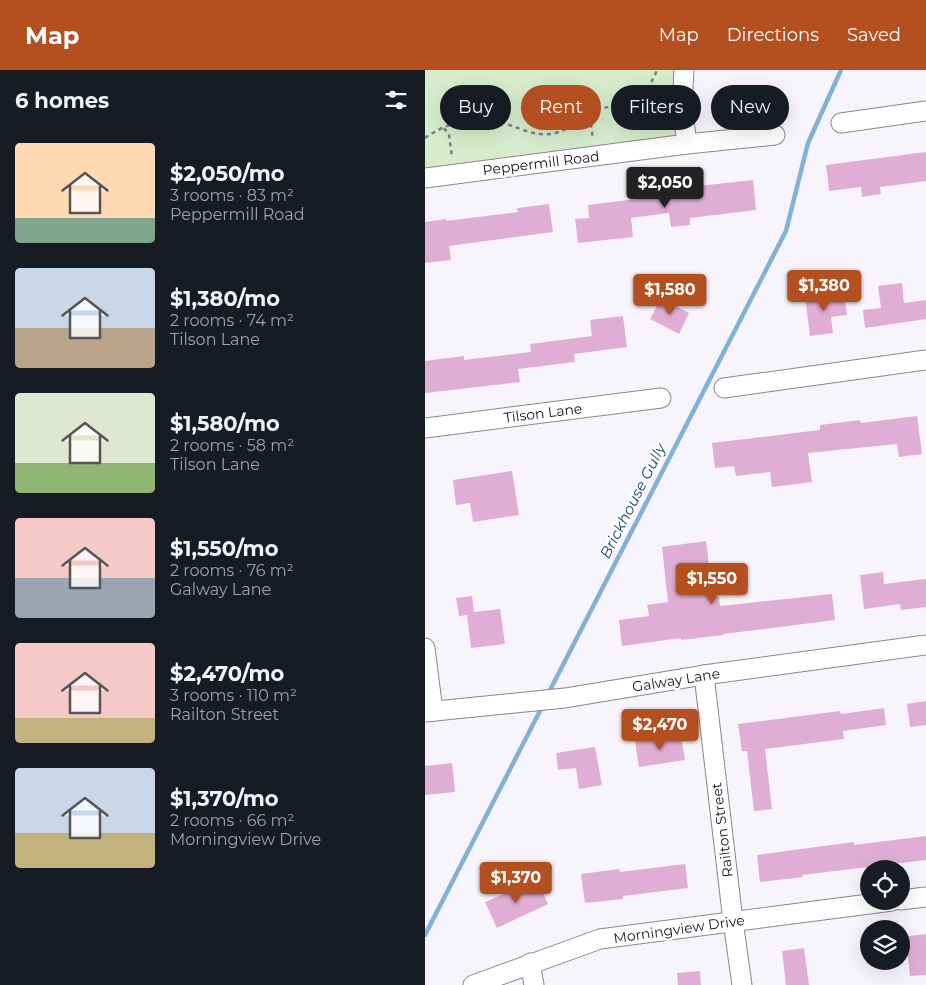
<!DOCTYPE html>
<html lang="en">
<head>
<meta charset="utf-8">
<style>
  :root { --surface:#171b24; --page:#242831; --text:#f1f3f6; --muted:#9ea1a6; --accent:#b44f20 }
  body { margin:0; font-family:Montserrat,sans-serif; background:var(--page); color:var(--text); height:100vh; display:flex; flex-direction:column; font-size:19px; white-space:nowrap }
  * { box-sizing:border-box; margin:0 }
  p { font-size:16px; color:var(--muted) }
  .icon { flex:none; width:28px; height:28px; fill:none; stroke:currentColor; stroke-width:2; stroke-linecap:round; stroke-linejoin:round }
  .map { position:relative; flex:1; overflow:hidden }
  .sheet { display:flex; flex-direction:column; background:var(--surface); width:425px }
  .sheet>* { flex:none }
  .hud { position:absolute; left:15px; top:15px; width:410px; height:45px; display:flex; gap:10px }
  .controls { position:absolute; left:435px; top:790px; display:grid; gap:10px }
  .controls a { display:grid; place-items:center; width:50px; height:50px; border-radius:50%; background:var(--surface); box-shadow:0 5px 20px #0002; font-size:25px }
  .price { position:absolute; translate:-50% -42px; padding:0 11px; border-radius:5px; background:var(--accent); color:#fff; font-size:16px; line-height:32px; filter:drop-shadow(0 1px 2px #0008) }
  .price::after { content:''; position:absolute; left:50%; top:30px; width:15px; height:11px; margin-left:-8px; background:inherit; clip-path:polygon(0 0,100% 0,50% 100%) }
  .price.current { background:#222; color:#fff }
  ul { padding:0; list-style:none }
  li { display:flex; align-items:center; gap:15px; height:125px; padding:0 15px }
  li span { display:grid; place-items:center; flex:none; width:140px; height:100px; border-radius:5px; color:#555 }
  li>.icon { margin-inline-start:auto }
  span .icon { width:60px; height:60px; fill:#fffc; stroke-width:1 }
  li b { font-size:21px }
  h2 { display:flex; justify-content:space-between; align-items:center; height:60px; padding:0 15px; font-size:21px }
  .chip { padding:0 18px; border-radius:22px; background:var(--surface); box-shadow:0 5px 20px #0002; font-size:18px; line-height:45px }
  .chip.current { background:var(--accent); color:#fff }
  header { display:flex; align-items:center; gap:30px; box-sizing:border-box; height:70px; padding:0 25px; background:var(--accent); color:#fff }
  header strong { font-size:24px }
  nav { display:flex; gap:28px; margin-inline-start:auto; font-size:18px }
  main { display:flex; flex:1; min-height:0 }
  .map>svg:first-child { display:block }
</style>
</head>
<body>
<header>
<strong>Map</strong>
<nav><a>Map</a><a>Directions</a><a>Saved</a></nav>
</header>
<main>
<section class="sheet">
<h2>6 homes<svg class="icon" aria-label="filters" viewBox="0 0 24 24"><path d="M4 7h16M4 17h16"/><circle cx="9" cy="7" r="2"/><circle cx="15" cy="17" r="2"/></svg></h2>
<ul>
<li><span style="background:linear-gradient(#ffd9b3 75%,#7fa58c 0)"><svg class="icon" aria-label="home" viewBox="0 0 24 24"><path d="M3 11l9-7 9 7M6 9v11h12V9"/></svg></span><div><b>$2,050/mo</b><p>3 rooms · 83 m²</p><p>Peppermill Road</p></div></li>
<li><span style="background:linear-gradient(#c9d6e8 60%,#b9a48a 0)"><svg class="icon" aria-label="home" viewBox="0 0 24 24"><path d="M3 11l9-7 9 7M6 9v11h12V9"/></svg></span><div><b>$1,380/mo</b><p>2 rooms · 74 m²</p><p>Tilson Lane</p></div></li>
<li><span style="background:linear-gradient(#dfe7d0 70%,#8fb573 0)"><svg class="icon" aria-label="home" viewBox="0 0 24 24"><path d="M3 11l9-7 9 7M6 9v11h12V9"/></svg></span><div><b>$1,580/mo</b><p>2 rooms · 58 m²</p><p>Tilson Lane</p></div></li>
<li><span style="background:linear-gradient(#f6c9c9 60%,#9aa5b1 0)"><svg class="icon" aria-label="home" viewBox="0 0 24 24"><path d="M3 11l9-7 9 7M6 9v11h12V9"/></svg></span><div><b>$1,550/mo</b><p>2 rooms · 76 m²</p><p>Galway Lane</p></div></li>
<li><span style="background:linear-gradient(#f6c9c9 75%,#c2b280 0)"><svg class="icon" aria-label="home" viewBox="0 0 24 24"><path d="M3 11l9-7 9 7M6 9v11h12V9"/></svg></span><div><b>$2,470/mo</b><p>3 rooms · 110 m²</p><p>Railton Street</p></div></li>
<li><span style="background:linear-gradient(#c9d6e8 65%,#c2b280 0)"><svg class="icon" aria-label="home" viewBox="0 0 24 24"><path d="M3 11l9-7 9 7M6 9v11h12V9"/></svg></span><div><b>$1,370/mo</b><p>2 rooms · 66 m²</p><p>Morningview Drive</p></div></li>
</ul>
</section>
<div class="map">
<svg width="501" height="915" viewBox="0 0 501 915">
  <rect width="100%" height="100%" fill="#f7f5fb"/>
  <polygon fill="#d7eccd" points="0,0 259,0 262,74 0,108"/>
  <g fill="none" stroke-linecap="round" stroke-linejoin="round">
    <g stroke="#81b1d9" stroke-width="4.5">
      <polyline points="123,624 361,161 383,73 416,0"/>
      <polyline points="0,865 118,635"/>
    </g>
  </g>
  <g fill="#e0aed4">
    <polygon points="501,82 501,111 455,117 456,124 437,127 436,117 404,121 401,95"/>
    <polygon points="328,110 331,140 265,148 265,155 246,157 244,143 206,148 208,167 153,173 150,149 164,148 163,135 211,129 210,123"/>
    <polygon points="124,134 128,162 24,176 26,190 0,193 0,152 21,149 21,151 93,142 92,138"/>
    <polygon points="477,213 479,233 501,230 501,249 440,258 438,240 456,238 453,216"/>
    <polygon points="419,222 422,245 406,247 408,263 385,266 380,226"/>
    <polygon points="236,228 264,243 254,264 225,249"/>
    <polygon points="198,246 202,277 149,284 150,292 93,299 95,312 0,323 0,291 39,286 39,290 106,282 105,274 167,266 165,250"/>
    <polygon points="492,346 497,384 474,387 472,374 383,383 387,412 347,417 345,402 311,406 309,396 290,398 287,373 395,360 395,355 435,350 436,353"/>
    <polygon points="87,401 94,445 48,452 45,433 31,435 28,410"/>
    <polygon points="281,471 288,527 294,527 295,536 407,524 410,550 298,564 298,565 256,570 256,568 197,576 194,550 224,546 222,535 243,532 237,477"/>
    <polygon points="458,502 459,514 501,509 501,537 476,540 475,534 439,539 435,505"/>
    <polygon points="47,526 49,542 75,539 80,574 46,578 42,545 34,546 31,528"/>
    <polygon points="501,631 501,655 485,657 482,634"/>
    <polygon points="459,638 461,655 418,661 419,669 340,679 347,739 329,741 322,681 317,681 313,654 415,641 416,644"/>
    <polygon points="256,665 260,690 214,697 210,671"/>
    <polygon points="170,677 177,715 154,719 151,698 133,700 131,683"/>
    <polygon points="27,693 30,722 0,725 0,696"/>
    <polygon points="501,766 501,790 377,805 378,807 335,812 332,785 429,772 429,775"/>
    <polygon points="260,794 263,818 198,826 198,829 160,833 156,804 194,799 195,802"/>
    <polygon points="112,810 123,834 72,858 60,832"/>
    <polygon points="501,864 501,905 485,906 483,887 476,888 476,867"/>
    <polygon points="379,878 384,915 361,915 357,881"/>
    <polygon points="275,901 276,915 253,915 252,903"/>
  </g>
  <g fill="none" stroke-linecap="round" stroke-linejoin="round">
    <defs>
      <g id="minor">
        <polyline points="259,0 257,35 262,74"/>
        <polyline points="416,53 501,41"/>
        <polyline points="0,108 262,74 350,65"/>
        <polyline points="299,318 501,290"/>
        <polyline points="0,358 236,328"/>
        <polyline points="0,578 8,641"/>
        <polyline points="279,605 308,851 317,915"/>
        <polyline points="0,642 140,628 279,605 501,575"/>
        <polyline points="476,830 501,827"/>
        <polyline points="105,893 109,915"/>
        <polyline points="48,915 175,869 467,831"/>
      </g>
    </defs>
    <use href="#minor" stroke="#89878c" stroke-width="21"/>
    <g stroke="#7f7e82" stroke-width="2.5" stroke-dasharray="4 4" stroke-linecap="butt">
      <polyline points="160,48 166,55 168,69"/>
      <polyline points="19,58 24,65 27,87"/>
      <path d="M0,68c21,-15 51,-24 76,-16 16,5 32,14 49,12 18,-2 31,-17 47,-24 10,-4 21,-3 30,-7 16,-5 24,-18 30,-33"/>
    </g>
    <use href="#minor" stroke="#fff" stroke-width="19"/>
  </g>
  <g text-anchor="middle" stroke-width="5" stroke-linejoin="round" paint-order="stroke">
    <g font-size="14" fill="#161517" stroke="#fff">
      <text transform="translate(116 93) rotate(-7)" y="5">Peppermill Road</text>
      <text transform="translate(118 343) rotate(-7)" y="5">Tilson Lane</text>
      <text transform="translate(251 610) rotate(-9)" y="5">Galway Lane</text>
      <text transform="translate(297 760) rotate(-97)" y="5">Railton Street</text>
      <text transform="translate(254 859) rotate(-8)" y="5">Morningview Drive</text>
    </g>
    <g font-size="15" font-style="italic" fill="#0a446a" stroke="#fff">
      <text transform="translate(208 431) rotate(-63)" y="5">Brickhouse Gully</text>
    </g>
  </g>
</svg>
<div class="controls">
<a><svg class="icon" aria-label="locate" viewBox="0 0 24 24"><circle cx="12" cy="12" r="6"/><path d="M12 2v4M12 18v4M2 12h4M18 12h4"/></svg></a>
<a><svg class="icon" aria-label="layers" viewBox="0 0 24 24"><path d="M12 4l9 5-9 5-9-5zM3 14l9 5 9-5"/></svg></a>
</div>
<b class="price current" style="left:240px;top:139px">$2,050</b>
<b class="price" style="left:399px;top:242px">$1,380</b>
<b class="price" style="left:245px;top:246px">$1,580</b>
<b class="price" style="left:287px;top:535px">$1,550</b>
<b class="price" style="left:235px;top:681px">$2,470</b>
<b class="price" style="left:91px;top:834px">$1,370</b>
<div class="hud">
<a class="chip">Buy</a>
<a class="chip current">Rent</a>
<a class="chip">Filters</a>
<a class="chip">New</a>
</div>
</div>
</main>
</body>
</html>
